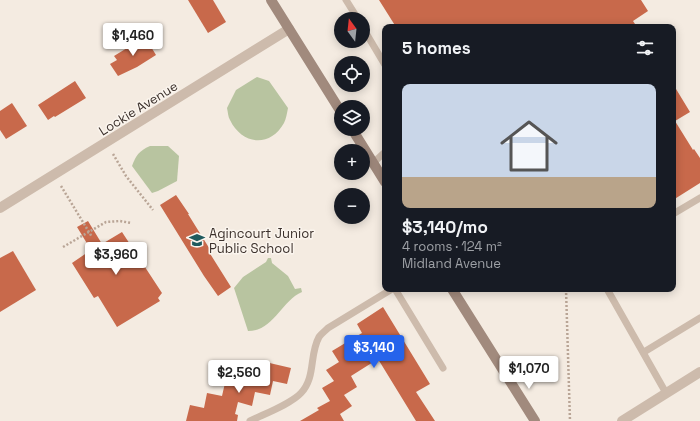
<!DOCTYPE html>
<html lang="en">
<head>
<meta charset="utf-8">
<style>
  :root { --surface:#171b24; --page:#20242c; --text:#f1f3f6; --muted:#9ea1a6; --accent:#2563eb }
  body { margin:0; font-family:"Space Grotesk",sans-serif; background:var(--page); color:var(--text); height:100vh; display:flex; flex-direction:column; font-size:15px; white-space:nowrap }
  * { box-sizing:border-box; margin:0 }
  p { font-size:13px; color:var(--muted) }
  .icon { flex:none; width:22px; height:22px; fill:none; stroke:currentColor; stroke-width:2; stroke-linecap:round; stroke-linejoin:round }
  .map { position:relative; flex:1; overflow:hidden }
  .details { position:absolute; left:382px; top:24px; width:294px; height:268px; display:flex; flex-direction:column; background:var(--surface); border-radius:8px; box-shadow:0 2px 10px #0003 }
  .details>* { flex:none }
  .needle { width:26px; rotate:345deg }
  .controls { position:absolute; left:334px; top:12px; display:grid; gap:8px }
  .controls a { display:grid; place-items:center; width:36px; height:36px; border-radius:50%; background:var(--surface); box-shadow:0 2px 10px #0003; font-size:20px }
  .price { position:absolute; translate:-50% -34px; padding:0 9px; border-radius:4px; background:#fff; color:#222; font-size:13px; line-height:26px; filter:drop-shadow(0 1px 2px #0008) }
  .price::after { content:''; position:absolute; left:50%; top:24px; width:12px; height:9px; margin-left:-6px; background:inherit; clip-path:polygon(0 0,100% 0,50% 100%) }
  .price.on { background:var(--accent); color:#fff }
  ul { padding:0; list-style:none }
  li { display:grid; align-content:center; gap:8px; height:212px; padding:0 20px }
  li span { display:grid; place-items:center; height:124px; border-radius:8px; color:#555 }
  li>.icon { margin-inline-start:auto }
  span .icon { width:72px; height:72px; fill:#fffc; stroke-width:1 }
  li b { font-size:17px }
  h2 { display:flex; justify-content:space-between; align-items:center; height:48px; padding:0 20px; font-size:17px }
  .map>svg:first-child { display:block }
</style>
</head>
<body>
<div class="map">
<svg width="700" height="421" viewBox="0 0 700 421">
  <rect width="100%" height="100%" fill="#f4ebe1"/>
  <g fill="#b8c4a0">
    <path d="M257,77l12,4 19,27c-1,5 -2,11 -4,15 -14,25 -42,22 -54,-3 -2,-3 -2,-8 -3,-12l9,-18z"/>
    <path d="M150,146h18l11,10 -2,25 -19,10 -6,2 -20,-27c4,-11 7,-15 18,-20z"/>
    <path d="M268,258h3l1,5 16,13 7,13 6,-1 1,4c-21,9 -28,39 -54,39l-14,-43 9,-11 23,-15z"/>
  </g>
  <g fill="#c8694b">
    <polygon points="188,0 213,0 226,22 208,33"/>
    <polygon points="379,0 641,0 648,11 633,21 637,27 396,27"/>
    <polygon points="145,37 156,55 137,67 118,76 110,64 117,60 114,56"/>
    <polygon points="75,81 86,98 55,117 54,116 48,120 38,105"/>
    <polygon points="673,84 690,112 675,121 693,150 694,149 700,158 700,183 673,200"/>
    <polygon points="12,103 27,126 6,139 0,130 0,111"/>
    <polygon points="176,195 189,214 188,214 211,251 209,252 231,287 218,296 204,276 160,205"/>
    <polygon points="88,221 102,244 122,232 162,293 158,298 160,301 117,327 98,296 94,298 72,263 91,250 77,227"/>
    <polygon points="13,251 36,290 0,312 0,258"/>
    <polygon points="383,307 430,384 416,392 435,421 416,421 378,359 351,376 357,387 344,395 352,406 340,414 344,421 300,421 319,410 317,408 330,401 322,388 334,381 326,370 339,362 332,351 362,333 357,324"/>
    <polygon points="261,361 291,368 287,384 273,381 270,395 255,392 252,406 238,402 235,414 238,415 237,421 186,421 190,405 204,408 207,393 222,396 225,383 240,386 243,372 258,376"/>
  </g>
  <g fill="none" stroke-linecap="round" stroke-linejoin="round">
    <g stroke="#b9a596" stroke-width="2.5" stroke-dasharray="2 2" stroke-linecap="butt">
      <polyline points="113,154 126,176 153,210"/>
      <polyline points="61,186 92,237"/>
      <polyline points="63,247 106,222 120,221 131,223"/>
      <polyline points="566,289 570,421"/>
    </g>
    <g stroke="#cdbbac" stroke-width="7">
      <polyline points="346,0 358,19"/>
      <polyline points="363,28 385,65"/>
      <polyline points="373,163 385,152"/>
      <polyline points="673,214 700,198"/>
      <polyline points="395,289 443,368"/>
      <polyline points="607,289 666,393"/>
      <polyline points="644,352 700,318"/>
      <path d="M250,421c14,-7 41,-17 51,-28 15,-16 8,-38 18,-56 2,-3 6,-6 9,-9l64,-39"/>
    </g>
    <g stroke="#cdbbac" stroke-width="10">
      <polyline points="0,208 289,29"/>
      <polyline points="622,421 700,372"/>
    </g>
    <g stroke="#a18a7d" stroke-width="10">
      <polyline points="271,0 341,112"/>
      <polyline points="352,129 385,182"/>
      <polyline points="452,289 535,421"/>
    </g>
  </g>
  <defs>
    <symbol id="school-bare" viewBox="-9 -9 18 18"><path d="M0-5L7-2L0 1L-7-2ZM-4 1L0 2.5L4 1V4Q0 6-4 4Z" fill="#1f5a5e" stroke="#fbf5ee" stroke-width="2.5" paint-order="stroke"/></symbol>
  </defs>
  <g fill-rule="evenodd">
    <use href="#school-bare" x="186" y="229" width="22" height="22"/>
  </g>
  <g text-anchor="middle" stroke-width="3" stroke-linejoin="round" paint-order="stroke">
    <g font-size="13" fill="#3b302b" stroke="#fbf5ee">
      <text transform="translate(138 108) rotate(-32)" y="5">Lockie Avenue</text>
    </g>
    <g font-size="13" fill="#3b302b" stroke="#fbf5ee" text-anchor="start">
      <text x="209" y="238">Agincourt Junior<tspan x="209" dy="15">Public School</tspan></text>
    </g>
  </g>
</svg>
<div class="controls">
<a><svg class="needle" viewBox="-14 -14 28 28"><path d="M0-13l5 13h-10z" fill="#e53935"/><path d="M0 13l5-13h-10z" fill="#9ea1a6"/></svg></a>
<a><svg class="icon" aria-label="locate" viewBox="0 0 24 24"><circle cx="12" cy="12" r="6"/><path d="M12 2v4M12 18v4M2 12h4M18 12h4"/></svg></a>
<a><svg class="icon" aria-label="layers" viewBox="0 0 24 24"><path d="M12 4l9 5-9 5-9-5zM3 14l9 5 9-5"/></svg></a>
<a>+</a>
<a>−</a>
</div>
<b class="price" style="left:133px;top:57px">$1,460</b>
<b class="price" style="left:116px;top:276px">$3,960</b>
<b class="price on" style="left:374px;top:369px">$3,140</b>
<b class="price" style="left:529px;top:390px">$1,070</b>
<b class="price" style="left:239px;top:394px">$2,560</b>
<section class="details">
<h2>5 homes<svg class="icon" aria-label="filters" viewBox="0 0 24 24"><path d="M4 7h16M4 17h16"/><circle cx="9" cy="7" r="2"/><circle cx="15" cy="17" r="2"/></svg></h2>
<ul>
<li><span style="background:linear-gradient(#c9d6e8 75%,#b9a48a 0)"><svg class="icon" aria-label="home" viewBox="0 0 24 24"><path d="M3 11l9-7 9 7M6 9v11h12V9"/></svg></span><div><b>$3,140/mo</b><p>4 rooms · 124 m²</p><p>Midland Avenue</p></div></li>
</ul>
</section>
</div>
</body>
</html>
